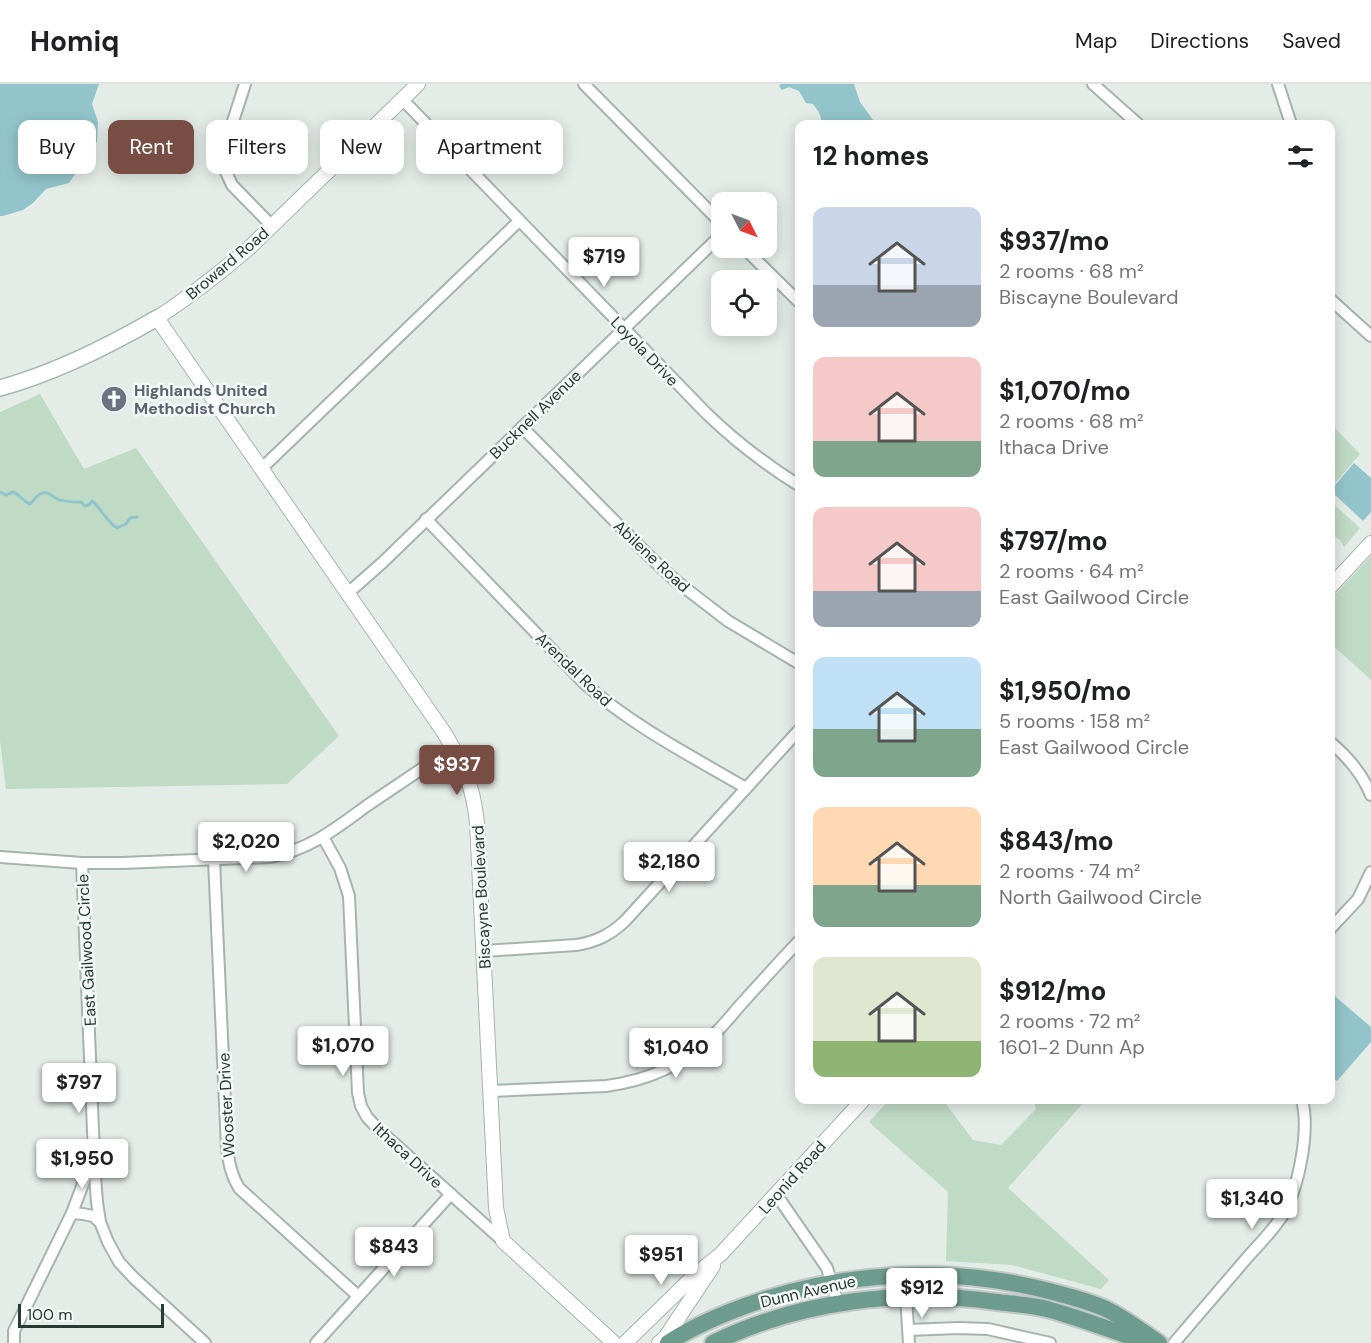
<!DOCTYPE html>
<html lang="en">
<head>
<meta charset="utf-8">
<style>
  :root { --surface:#fff; --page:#f6f6f6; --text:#202124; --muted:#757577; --line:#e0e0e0; --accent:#784d44 }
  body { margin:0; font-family:"DM Sans",sans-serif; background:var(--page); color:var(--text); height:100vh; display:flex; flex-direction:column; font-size:22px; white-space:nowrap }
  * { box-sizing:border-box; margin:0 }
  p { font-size:20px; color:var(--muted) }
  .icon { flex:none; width:33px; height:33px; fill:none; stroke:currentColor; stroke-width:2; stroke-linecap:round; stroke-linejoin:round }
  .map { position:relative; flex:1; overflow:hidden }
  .details { position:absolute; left:795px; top:36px; width:540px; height:984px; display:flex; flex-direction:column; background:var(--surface); border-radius:12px; box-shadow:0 3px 15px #0003 }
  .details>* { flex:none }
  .banner { position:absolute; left:18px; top:36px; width:570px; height:54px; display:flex; gap:12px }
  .needle { width:39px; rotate:132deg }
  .tools { position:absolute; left:711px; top:108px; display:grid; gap:12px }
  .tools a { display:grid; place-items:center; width:66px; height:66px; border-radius:12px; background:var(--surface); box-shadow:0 3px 15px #0003; font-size:30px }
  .scale { position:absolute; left:18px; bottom:15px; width:146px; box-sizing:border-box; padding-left:6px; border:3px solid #253b34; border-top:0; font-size:16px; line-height:21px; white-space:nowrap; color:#253b34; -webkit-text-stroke:4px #f4f8f6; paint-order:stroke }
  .price { position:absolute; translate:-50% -51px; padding:0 14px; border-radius:6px; background:#fff; color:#222; font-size:20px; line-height:39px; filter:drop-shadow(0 2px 3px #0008) }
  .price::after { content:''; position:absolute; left:50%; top:36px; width:18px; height:14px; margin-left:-9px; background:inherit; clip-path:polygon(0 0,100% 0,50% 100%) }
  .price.current { background:var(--accent); color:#fff }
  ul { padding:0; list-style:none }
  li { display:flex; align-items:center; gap:18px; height:150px; padding:0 18px }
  li span { display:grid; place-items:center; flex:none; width:168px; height:120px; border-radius:12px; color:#555 }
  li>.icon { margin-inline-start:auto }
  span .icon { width:72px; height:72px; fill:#fffc; stroke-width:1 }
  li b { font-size:26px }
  h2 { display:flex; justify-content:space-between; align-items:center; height:72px; padding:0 18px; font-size:26px }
  .pill { padding:0 21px; border-radius:12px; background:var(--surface); box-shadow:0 3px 15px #0003; font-size:21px; line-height:54px }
  .pill.current { background:var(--accent); color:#fff }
  header { display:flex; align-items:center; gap:36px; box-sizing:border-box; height:84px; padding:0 30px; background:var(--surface); border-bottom:2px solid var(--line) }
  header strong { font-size:28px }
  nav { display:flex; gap:33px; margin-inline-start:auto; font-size:21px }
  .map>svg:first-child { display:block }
</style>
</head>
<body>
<header>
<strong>Homiq</strong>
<nav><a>Map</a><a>Directions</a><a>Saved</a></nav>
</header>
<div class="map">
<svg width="1371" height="1259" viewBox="0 0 1371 1259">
  <rect width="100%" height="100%" fill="#e4ece8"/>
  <g fill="#bfdac5">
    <polygon points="40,310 84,385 136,364 339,652 287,700 6,705 0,656 0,328"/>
    <polygon points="1331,340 1360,370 1331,404"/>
    <polygon points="1330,417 1360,444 1344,463 1340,456 1331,451"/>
    <polygon points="1371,472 1371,596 1331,560 1330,516"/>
    <polygon points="889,1016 943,1016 973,1056 1001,1061 1036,1025 1034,1016 1086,1016 1008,1104 1109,1196 1101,1205 1012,1181 946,1177 948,1108 869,1038"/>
  </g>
  <g fill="#92c5cb">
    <polygon points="0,0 99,0 92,20 98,38 97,58 69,99 46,105 33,119 23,126 3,132 0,132"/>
    <path d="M781,0h73l6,18 16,22h-56c3,-8 -2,-13 -7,-20l-7,-1 -7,-12 -10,-4 -7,3 -3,-4z"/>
    <polygon points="1354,379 1371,394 1371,428 1363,437 1331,407 1331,406"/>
    <polygon points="1330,908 1371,943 1371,958 1337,997 1331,994"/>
  </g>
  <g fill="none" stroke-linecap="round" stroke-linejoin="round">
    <path stroke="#92c5cb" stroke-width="3" d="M0,408l6,3 7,-3c7,3 10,9 17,12 4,-3 6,-8 10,-10 8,-4 11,2 17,5 6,3 17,3 24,3l4,4 4,-1 3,-4c10,8 14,20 25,27l9,-4 4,-6 7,-1"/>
    <defs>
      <g id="minor">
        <polyline points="245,0 225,62 223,75 226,88 232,101 272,142"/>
        <polyline points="584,0 722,140"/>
        <polyline points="1093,0 1138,40"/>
        <polyline points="1278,0 1291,40"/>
        <path d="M402,15l304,314c29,28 60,52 94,73"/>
        <polyline points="744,164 800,219"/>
        <polyline points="1330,215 1371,252"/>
        <polyline points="522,343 649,472 676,497 728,537 800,580"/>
        <polyline points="261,385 519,137"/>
        <path d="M426,435l159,165c48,42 106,72 161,104"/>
        <polyline points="348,509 382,479 722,150"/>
        <path d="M1330,658c18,15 32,31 41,53"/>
        <polyline points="323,753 340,784 349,812 358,1009 361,1022 367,1033 377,1044 503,1157"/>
        <path d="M0,773l82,6h41l147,-6c40,-7 66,-29 98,-52 28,-19 57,-38 85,-58"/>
        <path d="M214,776l13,288c2,15 4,27 12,40l119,108"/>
        <polyline points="1330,845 1358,815 1371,788"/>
        <path d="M484,867l92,-6c20,-3 34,-10 49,-24l175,-192"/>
        <path d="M491,1007l115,-5c38,-5 75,-20 103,-47 13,-11 23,-25 35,-38 18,-20 37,-41 56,-61"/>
        <polyline points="94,1078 97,1118 100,1138"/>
        <polyline points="776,1110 827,1184 838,1220"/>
        <polyline points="72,1129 83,1130 93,1132 100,1138 108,1158 119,1178 134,1194 205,1259"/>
        <polyline points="906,1213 909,1259"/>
        <polyline points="909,1246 958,1244 988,1245 1050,1259"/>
        <polyline points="14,1259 14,1247 72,1129 94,1071 82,779"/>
        <polyline points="316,1259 451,1110"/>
        <path d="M1174,1259c24,-28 48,-56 72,-84 12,-14 26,-27 36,-43 17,-28 28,-85 20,-116"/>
      </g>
      <g id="tertiary">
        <path d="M418,0l-169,164c-29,25 -60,49 -92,70l286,413c20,33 30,53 34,92l19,385 7,33 111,102"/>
        <polyline points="1330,503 1371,459"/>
        <polyline points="625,1259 696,1190 721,1170 731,1159 863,1016"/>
        <polyline points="659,1259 665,1254 713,1182"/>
      </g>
      <path id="secondary" d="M0,304c55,-15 107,-41 157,-70"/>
      <g id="primary">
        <path d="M668,1259c24,-16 50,-27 77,-37 98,-35 204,-41 304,-15 19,5 40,10 57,18 17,8 37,23 53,34"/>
        <path d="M713,1259c88,-43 188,-54 284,-41 16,2 34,3 50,7 33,9 66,22 99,33"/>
      </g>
    </defs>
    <use href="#minor" stroke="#a7b3ae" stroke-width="14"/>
    <use href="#tertiary" stroke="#a7b3ae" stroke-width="16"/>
    <use href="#secondary" stroke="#a3b6af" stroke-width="18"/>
    <use href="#primary" stroke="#c2c8c6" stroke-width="20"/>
    <use href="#minor" stroke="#fff" stroke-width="10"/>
    <use href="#tertiary" stroke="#fff" stroke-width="14"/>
    <use href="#secondary" stroke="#fff" stroke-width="15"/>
    <use href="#primary" stroke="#6d9c8e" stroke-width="16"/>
  </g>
  <defs>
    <symbol id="church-disc" viewBox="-11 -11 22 22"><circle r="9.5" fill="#6b7280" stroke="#f4f8f6"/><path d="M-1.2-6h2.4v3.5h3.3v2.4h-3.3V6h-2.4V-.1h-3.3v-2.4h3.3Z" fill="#fff"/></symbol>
  </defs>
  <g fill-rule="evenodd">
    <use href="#church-disc" x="99" y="300" width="30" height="30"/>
  </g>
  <g text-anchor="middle" stroke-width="5" stroke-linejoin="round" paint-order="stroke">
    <g font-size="16" fill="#253b34" stroke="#f4f8f6">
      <text transform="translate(227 179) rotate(-40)" y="6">Broward Road</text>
      <text transform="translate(645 267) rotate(46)" y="6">Loyola Drive</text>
      <text transform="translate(535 330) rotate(-44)" y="6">Bucknell Avenue</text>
      <text transform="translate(652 472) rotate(43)" y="6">Abilene Road</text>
      <text transform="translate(574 585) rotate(44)" y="6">Arendal Road</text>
      <text transform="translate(481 813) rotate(-93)" y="6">Biscayne Boulevard</text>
      <text transform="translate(86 866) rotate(-93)" y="6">East Gailwood Circle</text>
      <text transform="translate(226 1021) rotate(-93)" y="6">Wooster Drive</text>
      <text transform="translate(408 1071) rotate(43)" y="6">Ithaca Drive</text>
      <text transform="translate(792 1093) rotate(-48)" y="6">Leonid Road</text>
      <text transform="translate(808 1207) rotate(-13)" y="6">Dunn Avenue</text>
    </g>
    <g font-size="16" font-weight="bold" fill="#5b616d" stroke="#f4f8f6" text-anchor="start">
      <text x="134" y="312">Highlands United<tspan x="134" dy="18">Methodist Church</tspan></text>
    </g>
  </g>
</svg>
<div class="tools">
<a><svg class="needle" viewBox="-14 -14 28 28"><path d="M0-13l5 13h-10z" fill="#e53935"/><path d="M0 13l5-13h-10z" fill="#757577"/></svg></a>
<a><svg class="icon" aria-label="locate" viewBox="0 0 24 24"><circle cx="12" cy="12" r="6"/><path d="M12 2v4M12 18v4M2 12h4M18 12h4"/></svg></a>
</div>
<div class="scale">100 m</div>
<b class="price" style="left:604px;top:204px">$719</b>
<b class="price current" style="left:457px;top:712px">$937</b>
<b class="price" style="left:246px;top:789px">$2,020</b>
<b class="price" style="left:669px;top:809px">$2,180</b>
<b class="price" style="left:343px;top:993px">$1,070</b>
<b class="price" style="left:676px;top:995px">$1,040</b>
<b class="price" style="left:79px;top:1030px">$797</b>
<b class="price" style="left:82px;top:1106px">$1,950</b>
<b class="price" style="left:1252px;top:1146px">$1,340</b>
<b class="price" style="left:394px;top:1194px">$843</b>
<b class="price" style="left:661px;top:1202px">$951</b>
<b class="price" style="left:922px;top:1235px">$912</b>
<div class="banner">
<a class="pill">Buy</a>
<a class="pill current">Rent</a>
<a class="pill">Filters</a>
<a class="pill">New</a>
<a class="pill">Apartment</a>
</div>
<section class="details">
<h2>12 homes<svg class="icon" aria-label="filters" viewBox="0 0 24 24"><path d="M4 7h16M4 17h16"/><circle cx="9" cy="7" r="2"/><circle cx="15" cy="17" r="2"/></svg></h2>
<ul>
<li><span style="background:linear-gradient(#c9d6e8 65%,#9aa5b1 0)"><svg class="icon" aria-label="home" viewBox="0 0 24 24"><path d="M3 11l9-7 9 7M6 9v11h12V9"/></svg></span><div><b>$937/mo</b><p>2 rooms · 68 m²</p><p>Biscayne Boulevard</p></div></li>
<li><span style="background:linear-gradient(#f6c9c9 70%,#7fa58c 0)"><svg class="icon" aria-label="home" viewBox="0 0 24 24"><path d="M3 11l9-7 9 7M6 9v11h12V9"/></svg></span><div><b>$1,070/mo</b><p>2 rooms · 68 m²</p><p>Ithaca Drive</p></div></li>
<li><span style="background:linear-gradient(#f6c9c9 70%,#9aa5b1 0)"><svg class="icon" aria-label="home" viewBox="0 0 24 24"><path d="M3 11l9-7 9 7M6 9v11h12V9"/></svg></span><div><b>$797/mo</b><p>2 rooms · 64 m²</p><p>East Gailwood Circle</p></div></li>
<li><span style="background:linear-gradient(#bfe0f5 60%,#7fa58c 0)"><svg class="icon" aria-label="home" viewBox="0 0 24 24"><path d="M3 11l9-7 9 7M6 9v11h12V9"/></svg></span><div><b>$1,950/mo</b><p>5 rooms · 158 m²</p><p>East Gailwood Circle</p></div></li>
<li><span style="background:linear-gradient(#ffd9b3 65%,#7fa58c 0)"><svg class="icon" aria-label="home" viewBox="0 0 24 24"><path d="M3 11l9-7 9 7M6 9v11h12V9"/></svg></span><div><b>$843/mo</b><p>2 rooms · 74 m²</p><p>North Gailwood Circle</p></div></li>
<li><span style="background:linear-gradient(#dfe7d0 70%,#8fb573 0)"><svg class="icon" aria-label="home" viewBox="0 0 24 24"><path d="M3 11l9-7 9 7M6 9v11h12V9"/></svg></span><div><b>$912/mo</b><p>2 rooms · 72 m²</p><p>1601-2 Dunn Ap</p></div></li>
</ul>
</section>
</div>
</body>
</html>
